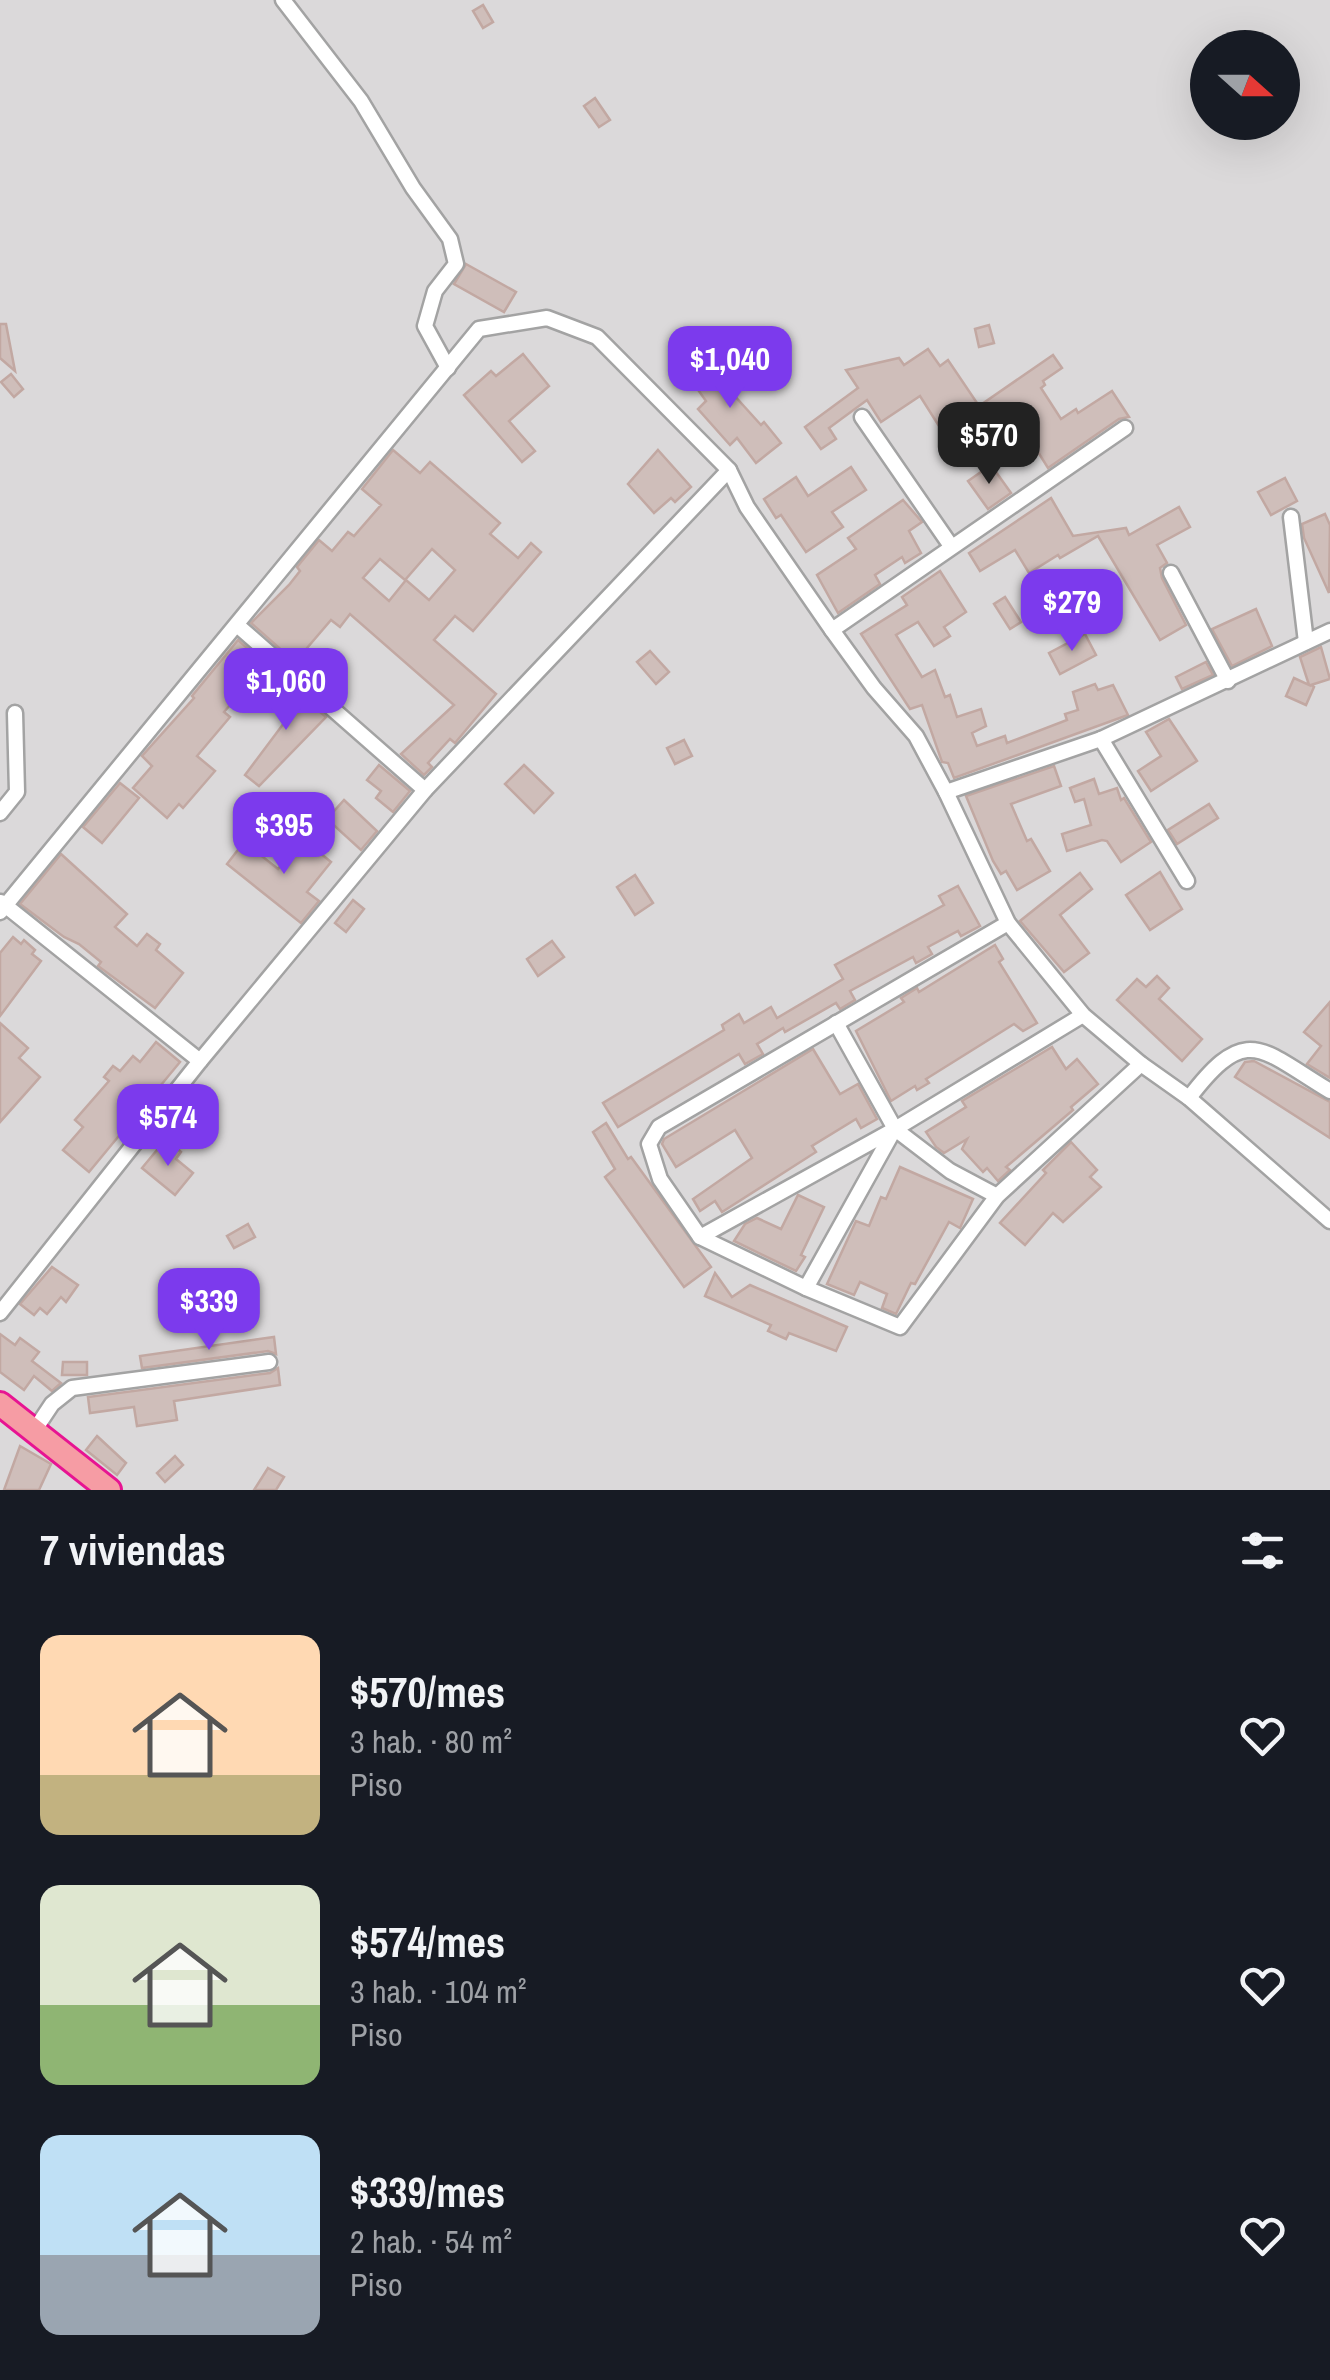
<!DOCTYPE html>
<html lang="es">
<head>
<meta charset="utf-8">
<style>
  :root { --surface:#171b24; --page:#20242c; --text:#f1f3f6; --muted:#9ea1a6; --accent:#7c3aed }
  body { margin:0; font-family:"Archivo Narrow",sans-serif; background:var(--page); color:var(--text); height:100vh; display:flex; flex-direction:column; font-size:38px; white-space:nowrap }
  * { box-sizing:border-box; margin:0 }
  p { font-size:32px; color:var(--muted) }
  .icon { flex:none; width:55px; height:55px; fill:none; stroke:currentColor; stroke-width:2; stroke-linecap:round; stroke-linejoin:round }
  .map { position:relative; height:1490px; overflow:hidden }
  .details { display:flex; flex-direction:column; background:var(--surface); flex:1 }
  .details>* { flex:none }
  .needle { width:65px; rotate:111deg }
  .fabs { position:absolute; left:1190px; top:30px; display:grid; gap:20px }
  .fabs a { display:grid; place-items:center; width:110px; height:110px; border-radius:50%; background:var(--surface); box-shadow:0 10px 40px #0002; font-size:50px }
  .price { position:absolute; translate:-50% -85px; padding:0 22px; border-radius:20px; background:var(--accent); color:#fff; font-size:32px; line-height:65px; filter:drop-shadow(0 2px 5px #0008) }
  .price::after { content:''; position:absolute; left:50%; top:60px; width:30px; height:22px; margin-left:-15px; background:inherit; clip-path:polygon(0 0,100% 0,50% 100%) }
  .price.selected { background:#222; color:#fff }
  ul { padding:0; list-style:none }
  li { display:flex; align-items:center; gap:30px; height:250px; padding:0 40px }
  li span { display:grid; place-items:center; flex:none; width:280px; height:200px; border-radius:20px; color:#555 }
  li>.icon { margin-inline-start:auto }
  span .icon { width:120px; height:120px; fill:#fffc; stroke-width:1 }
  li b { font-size:42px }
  h2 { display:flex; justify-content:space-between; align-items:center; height:120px; padding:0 40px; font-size:42px }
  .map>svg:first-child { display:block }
</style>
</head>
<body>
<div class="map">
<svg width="1330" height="1490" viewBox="0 0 1330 1490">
  <rect width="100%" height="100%" fill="#efe7e1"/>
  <path fill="#dbd9da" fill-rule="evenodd" d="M0,0h1330v1490h-1330zM1208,48h74v74h-74z"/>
  <g fill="#cfbeba" stroke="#c2a8a2" stroke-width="2.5" fill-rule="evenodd">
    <polygon points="483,5 493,22 483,28 473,11"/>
    <polygon points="595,98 610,120 599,127 584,106"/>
    <polygon points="466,264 516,292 504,312 454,284"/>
    <polygon points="0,324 6,324 15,371 0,358"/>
    <polygon points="989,325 994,343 979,347 975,329"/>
    <polygon points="928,349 940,366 948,360 979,406 1053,355 1062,368 1043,381 1045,385 1041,388 1061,419 1076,409 1078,413 1112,391 1129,417 1119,419 1048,468 1030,439 1036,435 1017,404 995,420 1001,427 982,441 978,436 956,453 920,396 881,422 867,400 829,428 836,439 821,449 805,427 858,388 846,370 899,358 904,365"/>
    <polygon points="709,352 721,369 714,373 761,425 764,422 781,443 756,463 737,438 730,445 698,409 706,401 684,370"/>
    <polygon points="523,354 549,386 509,421 535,451 522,462 464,395 491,371 496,376"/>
    <polygon points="11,374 23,389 14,397 1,382"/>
    <path d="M393,450l27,23 10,-11 70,61 -10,11 28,24 13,-15 10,9 -68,79 -18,-15 -21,24 62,54 -41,49 -5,-4 -22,24 4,4 -8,8 -23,-21 53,-49 -104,-91 -10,13 -9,-7 -36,42 -44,-39 38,-38 11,-14 -3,-4 22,-27 13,11 16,-19 6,4 27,-31 -19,-16zM432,549l23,21 -26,30 -23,-20 -17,21 -26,-23 17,-19 25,21z"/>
    <polygon points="658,450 691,487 675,502 671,498 654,513 628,484"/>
    <polygon points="991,465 1011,493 988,509 968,481"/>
    <polygon points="851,467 866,490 832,512 843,527 806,552 781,515 776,518 764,499 796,477 808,496"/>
    <polygon points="1285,478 1297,501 1271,515 1258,492"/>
    <polygon points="1051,498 1073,536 1126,528 1129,535 1179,507 1190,527 1157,545 1167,563 1160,568 1162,578 1186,625 1160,640 1098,536 1060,558 1058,555 1029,573 1015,550 980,571 969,553"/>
    <polygon points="903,500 922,522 909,531 921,553 905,563 902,557 875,575 880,584 838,613 817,575 856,549 848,538"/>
    <polygon points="1325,514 1330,525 1329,593 1304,538 1302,524"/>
    <polygon points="940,571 966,612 944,627 950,636 934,646 918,622 896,635 922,677 935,670 945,697 950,695 957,717 981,709 986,726 972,733 977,746 1005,736 1007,743 1067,720 1065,714 1078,710 1073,692 1095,684 1098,690 1113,685 1128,715 954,778 948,763 942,762 922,705 910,709 861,634 907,605 902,597"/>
    <polygon points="1005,597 1021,622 1010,629 994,604"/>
    <polygon points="1256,609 1272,646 1232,666 1212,629"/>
    <polygon points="1085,634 1096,655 1060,674 1049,653"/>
    <polygon points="238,640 281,678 273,687 260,676 252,686 249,683 224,712 230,717 197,756 215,771 183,808 179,804 167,818 133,788 152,766 142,756 194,698 192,696"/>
    <polygon points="1321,647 1330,679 1311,685 1314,687 1306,705 1286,696 1294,678 1309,685 1300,657"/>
    <polygon points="650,651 669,672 656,684 637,662"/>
    <polygon points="1206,662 1213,675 1182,689 1176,677"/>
    <polygon points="289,685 326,717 259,786 245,775 287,719 271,706"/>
    <polygon points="1169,719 1197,761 1151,791 1138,771 1161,756 1146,732"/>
    <polygon points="684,740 692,756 675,764 667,748"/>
    <polygon points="379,765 410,791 393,812 376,798 381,791 367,780"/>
    <polygon points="524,765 553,793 534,813 505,784"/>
    <polygon points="1054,766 1061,786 1011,804 1027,841 1031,839 1050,871 1017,890 1006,871 1001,874 993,861 966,796"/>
    <polygon points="1094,779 1099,794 1117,788 1121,800 1124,798 1151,842 1121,862 1107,841 1102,840 1067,851 1062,834 1091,825 1084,799 1075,802 1070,788"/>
    <polygon points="120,783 139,798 102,843 83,827"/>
    <polygon points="344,800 377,831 361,850 327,819"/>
    <polygon points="1209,804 1218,818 1177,844 1168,830"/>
    <polygon points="303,839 331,862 307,892 319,901 301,923 227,864 244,842 278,869"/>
    <polygon points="61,854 127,914 115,927 137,946 147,934 160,944 156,950 183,973 155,1008 98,966 101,962 79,944 64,937 20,904"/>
    <polygon points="1160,872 1182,909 1150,930 1126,895"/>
    <polygon points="1080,873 1092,889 1060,915 1089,953 1064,972 1020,921"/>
    <polygon points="635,875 653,903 635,915 617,887"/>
    <polygon points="958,886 980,926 961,936 958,931 928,947 932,954 916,963 913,957 850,991 855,1000 840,1009 836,1003 785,1032 783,1028 757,1044 763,1054 745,1064 739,1054 618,1127 603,1103 724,1030 722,1025 739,1014 744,1023 771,1007 777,1018 843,979 835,965 944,905 939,896"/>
    <polygon points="353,900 364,909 346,932 335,923"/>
    <polygon points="13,937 21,944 24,940 35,950 32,954 41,961 0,1016 0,953"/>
    <polygon points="552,941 564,957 538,976 527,959"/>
    <polygon points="995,945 1003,959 999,962 1037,1023 1023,1031 1014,1024 926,1079 929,1083 917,1090 915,1086 891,1101 856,1031 904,1002 901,998 917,988 919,992"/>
    <polygon points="1157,976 1169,988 1159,999 1202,1039 1182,1061 1117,1000 1137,979 1146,987"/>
    <polygon points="1330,1002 1330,1078 1307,1064 1321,1046 1304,1032"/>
    <polygon points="0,1023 28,1048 19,1058 40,1077 0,1122"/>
    <polygon points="156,1042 180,1062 89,1172 63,1150 83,1127 75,1120 109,1081 104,1077 113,1066 120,1071 133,1056 140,1062"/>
    <polygon points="1052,1047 1066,1069 1077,1059 1098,1084 1071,1107 1073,1110 1006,1167 1010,1170 998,1181 987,1168 983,1172 962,1149 967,1139 944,1153 936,1147 926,1132 966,1107 962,1101"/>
    <polygon points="813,1049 840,1094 858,1084 877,1119 861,1128 856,1119 812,1146 816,1152 722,1212 715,1201 700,1211 693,1199 752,1158 735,1130 676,1167 662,1144 664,1139"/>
    <polygon points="1254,1061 1330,1102 1330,1138 1235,1077 1245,1062"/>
    <polygon points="606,1123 628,1159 631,1157 711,1267 684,1287 605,1177 615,1169 593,1132"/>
    <polygon points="1071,1142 1097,1170 1090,1177 1101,1187 1063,1222 1053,1213 1025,1245 1000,1223 1046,1173 1043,1170"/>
    <polygon points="172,1144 181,1152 176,1159 193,1173 175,1195 142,1168 157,1150"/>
    <polygon points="900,1167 973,1199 960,1228 949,1222 915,1284 911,1283 896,1314 882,1308 887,1294 860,1282 854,1295 827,1284 856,1221 869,1226 881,1197 886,1199"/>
    <polygon points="798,1195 824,1207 801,1255 805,1257 796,1271 734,1241 745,1224 757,1218 781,1229"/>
    <polygon points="248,1224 255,1237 234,1248 227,1236"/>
    <polygon points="52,1267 78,1285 66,1302 61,1297 47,1314 40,1308 34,1315 20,1304"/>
    <polygon points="715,1273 732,1297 750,1285 847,1327 836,1351 789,1333 786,1339 768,1331 771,1325 705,1296"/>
    <polygon points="0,1334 15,1345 20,1338 39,1352 32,1361 61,1383 52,1391 34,1376 24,1390 0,1372"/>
    <polygon points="274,1337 276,1354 268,1351 142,1368 140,1356"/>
    <polygon points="63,1362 87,1362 87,1375 62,1375"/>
    <polygon points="278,1368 280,1385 174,1401 177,1420 137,1426 134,1407 90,1413 88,1397 270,1373"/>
    <polygon points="97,1436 126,1463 117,1475 86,1450"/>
    <polygon points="20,1446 51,1464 39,1490 4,1490"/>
    <polygon points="175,1456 183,1465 165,1482 157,1473"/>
    <polygon points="268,1468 284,1477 276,1490 254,1490"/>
  </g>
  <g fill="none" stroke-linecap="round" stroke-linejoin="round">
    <defs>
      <g id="minor">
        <polyline points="283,0 361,101 413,188 450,239 456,264 435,291 425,326 448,368"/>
        <polyline points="862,417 951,546"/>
        <polyline points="1291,517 1306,642"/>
        <polyline points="1171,573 1228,681"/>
        <polyline points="237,625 425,790"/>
        <polyline points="832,630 1125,428"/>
        <polyline points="1101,739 1187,881"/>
        <polyline points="946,792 1101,739 1330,631"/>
        <polyline points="0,813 17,792 15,713"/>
        <polyline points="1,902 200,1061"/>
        <polyline points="0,912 479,329 547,318 597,337 729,470 747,507 832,630 874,688 916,736 946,792 1008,923 1083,1015 1141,1064 1189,1098 1330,1221"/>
        <polyline points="1008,923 659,1127 649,1144 660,1179 700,1237 806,1288 900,1327 997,1196 1141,1064"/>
        <polyline points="836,1023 895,1129 950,1171 997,1196"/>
        <path d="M1189,1098c58,-76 71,-49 141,-7"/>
        <polyline points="700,1237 895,1129 1083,1015"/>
        <polyline points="806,1288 894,1130"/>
        <polyline points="0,1313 200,1061 425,790 729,470"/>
        <polyline points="34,1431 52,1404 72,1388 269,1362"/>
      </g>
      <polyline id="trunk" points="0,1404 109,1490"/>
    </defs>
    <use href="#minor" stroke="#a3a3a3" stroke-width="19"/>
    <use href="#trunk" stroke="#e71492" stroke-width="28"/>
    <use href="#minor" stroke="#fff" stroke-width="14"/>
    <use href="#trunk" stroke="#f69ca4" stroke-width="22"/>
  </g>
</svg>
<div class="fabs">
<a><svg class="needle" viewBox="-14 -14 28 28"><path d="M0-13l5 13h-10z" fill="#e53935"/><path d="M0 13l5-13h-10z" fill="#9ea1a6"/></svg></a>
</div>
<b class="price" style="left:730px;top:411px">$1,040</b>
<b class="price selected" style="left:989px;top:487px">$570</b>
<b class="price" style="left:1072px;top:654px">$279</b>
<b class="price" style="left:286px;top:733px">$1,060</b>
<b class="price" style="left:284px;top:877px">$395</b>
<b class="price" style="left:168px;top:1169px">$574</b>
<b class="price" style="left:209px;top:1353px">$339</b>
</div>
<section class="details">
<h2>7 viviendas<svg class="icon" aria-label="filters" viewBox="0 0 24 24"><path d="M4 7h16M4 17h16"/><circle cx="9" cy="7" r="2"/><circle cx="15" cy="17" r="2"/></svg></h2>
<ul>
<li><span style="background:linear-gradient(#ffd9b3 70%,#c2b280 0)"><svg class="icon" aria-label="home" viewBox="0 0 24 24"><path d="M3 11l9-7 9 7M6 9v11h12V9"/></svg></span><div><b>$570/mes</b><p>3 hab. · 80 m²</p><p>Piso</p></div><svg class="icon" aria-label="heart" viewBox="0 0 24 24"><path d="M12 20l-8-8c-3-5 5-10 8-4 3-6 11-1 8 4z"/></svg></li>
<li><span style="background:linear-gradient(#dfe7d0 60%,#8fb573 0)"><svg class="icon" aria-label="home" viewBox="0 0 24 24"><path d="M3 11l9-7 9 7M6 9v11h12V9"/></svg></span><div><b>$574/mes</b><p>3 hab. · 104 m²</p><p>Piso</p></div><svg class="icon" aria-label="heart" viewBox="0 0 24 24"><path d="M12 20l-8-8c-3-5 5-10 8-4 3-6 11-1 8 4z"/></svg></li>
<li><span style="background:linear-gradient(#bfe0f5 60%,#9aa5b1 0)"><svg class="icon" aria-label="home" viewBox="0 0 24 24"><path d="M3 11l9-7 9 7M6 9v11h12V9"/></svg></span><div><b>$339/mes</b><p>2 hab. · 54 m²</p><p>Piso</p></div><svg class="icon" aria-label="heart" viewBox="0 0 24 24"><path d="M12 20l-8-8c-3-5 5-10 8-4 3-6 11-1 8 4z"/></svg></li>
</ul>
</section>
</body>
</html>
